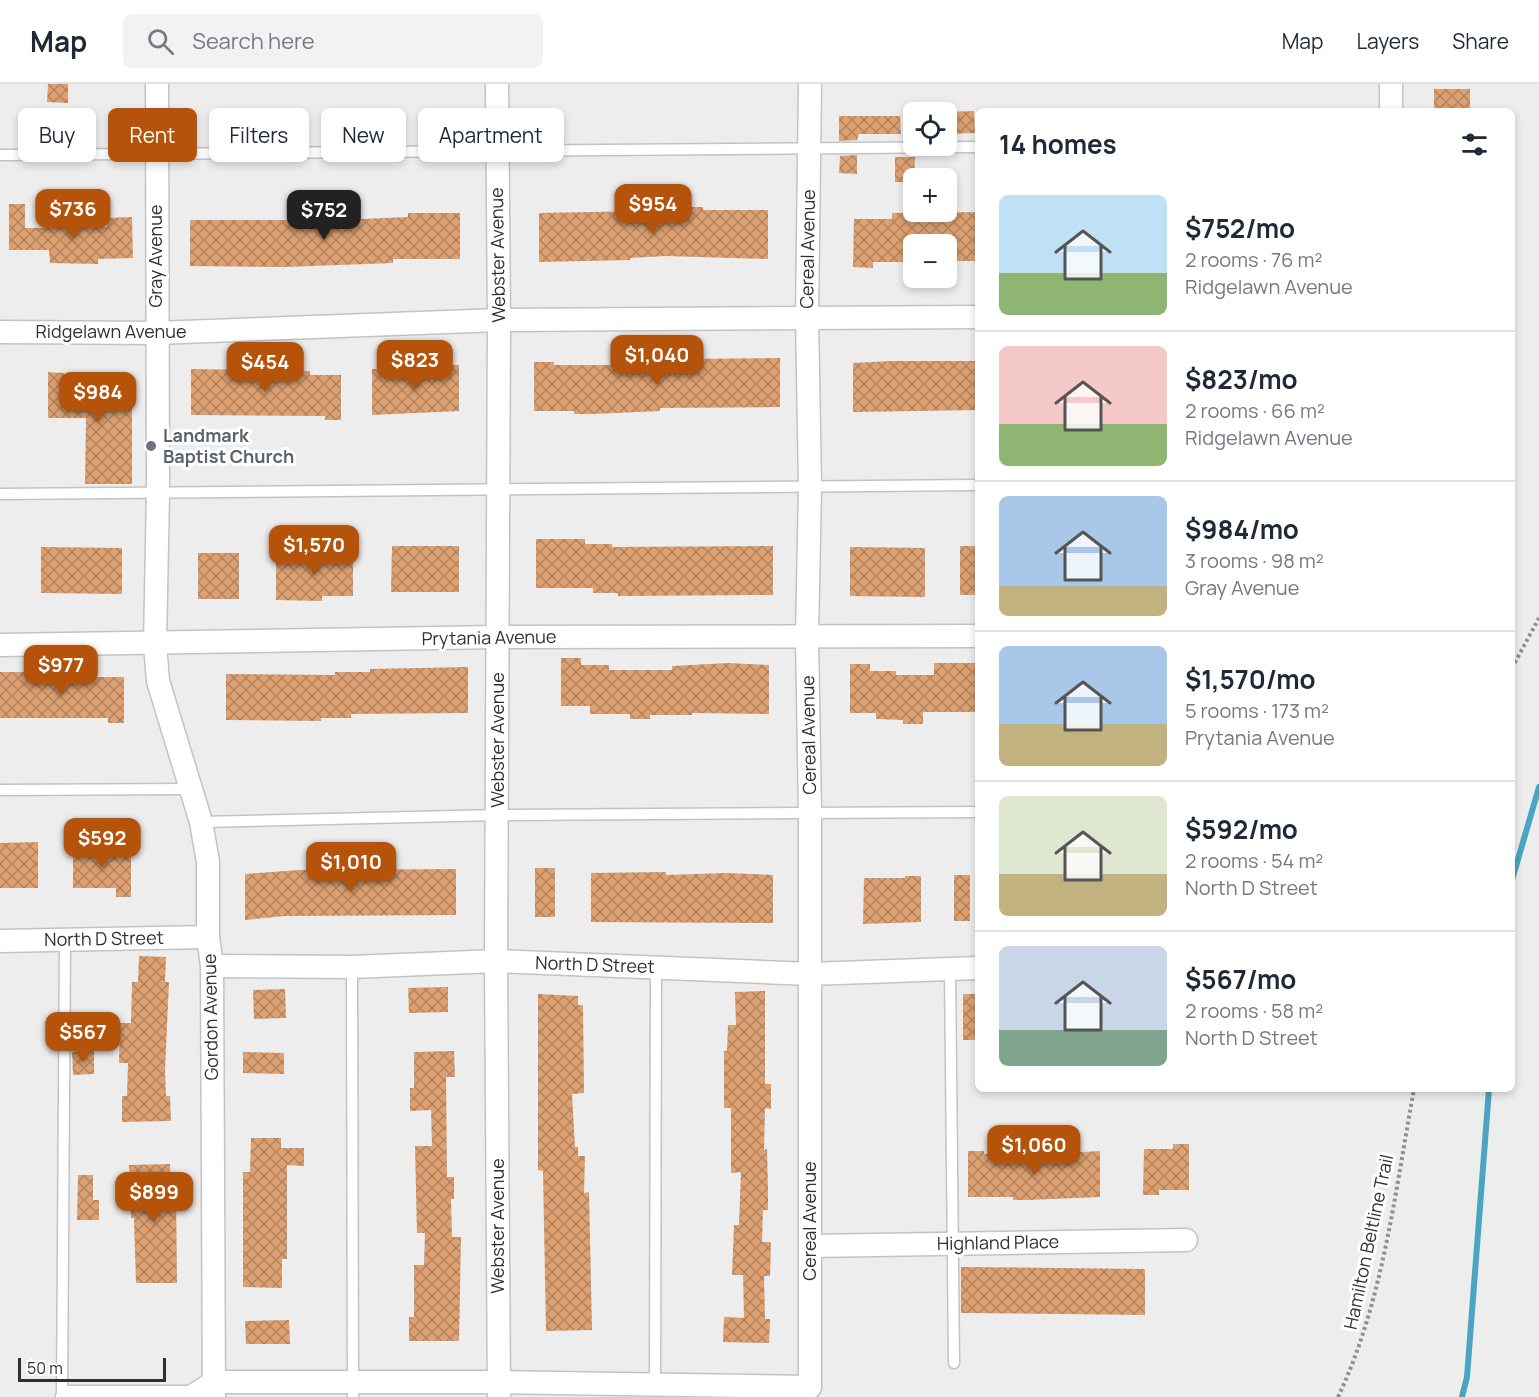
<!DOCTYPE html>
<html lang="en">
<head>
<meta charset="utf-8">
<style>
  :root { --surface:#fff; --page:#f2f2f3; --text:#1f2937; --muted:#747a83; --line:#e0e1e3; --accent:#b45309 }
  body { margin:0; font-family:Manrope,sans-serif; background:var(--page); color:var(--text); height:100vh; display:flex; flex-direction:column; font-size:22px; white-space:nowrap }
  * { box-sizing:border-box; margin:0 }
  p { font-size:20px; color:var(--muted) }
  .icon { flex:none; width:33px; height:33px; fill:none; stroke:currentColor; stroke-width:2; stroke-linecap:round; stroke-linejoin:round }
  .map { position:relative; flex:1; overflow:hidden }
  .details { position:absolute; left:975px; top:24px; width:540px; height:984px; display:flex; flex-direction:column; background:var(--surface); border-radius:9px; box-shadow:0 3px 9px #0003 }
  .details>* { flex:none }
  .top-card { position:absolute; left:18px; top:24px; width:570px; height:54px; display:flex; gap:12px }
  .buttons { position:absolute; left:903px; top:18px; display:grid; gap:12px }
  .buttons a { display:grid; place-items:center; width:54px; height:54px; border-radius:9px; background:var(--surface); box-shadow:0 3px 9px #0003; font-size:30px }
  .scale { position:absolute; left:18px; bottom:15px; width:148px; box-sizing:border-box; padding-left:6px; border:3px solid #2f2f2f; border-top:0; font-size:16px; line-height:21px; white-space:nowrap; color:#2f2f2f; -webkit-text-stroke:4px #fff; paint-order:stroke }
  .price { position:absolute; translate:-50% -51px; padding:0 14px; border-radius:12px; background:var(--accent); color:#fff; font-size:20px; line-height:39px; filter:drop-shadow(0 2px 3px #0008) }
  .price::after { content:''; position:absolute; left:50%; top:36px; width:18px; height:14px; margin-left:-9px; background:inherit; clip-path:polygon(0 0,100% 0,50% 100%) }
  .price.current { background:#222; color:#fff }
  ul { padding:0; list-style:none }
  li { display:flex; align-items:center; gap:18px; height:150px; padding:0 24px }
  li+li { border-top:2px solid var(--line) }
  li span { display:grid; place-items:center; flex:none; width:168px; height:120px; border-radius:9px; color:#555 }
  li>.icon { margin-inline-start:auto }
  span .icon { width:72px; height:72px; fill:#fffc; stroke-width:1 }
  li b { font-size:26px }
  h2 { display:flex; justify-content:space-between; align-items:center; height:72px; padding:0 24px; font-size:26px }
  .tag { padding:0 21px; border-radius:9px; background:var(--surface); box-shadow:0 3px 9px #0003; font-size:21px; line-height:54px }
  .tag.current { background:var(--accent); color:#fff }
  header { display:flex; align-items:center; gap:36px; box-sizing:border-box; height:84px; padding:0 30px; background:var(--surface); border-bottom:2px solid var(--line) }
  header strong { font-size:28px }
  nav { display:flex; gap:33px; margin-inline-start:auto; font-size:21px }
  .search { width:420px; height:54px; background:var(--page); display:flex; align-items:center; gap:15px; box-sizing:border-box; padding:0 21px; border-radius:9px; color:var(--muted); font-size:22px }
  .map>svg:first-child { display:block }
</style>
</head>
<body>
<header>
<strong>Map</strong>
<div class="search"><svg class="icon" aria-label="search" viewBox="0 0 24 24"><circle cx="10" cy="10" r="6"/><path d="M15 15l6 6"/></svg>Search here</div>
<nav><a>Map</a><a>Layers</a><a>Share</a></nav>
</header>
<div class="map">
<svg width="1539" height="1313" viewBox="0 0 1539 1313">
  <defs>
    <pattern id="building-cross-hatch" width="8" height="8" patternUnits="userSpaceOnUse" patternTransform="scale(1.5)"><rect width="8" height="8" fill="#dca071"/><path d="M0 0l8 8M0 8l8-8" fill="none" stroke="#b3835d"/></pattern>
  </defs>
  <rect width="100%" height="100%" fill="#ededee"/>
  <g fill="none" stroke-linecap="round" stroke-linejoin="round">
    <g stroke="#4ba4c1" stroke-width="6">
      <polyline points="1512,796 1539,703"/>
      <polyline points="1462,1313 1467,1293 1489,1005"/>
    </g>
  </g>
  <g fill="url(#building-cross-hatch)">
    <polygon points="48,0 68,0 68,19 47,18"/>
    <rect x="1434" y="5" width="36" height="22"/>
    <polygon points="974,27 975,49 946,50 946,28"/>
    <polygon points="839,32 900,32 901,50 859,50 857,56 839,57"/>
    <polygon points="857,71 857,90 839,89 840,72"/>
    <polygon points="895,73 915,73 914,98 895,98"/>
    <polygon points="9,120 25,120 25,144 107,143 107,134 132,133 133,174 98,175 98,180 50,179 49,166 9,166"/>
    <polygon points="684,123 703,123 703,126 768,126 768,175 666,172 630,174 630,176 539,178 539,129 646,127 646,125"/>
    <polygon points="978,128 978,177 946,177 946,160 912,160 912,178 873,178 873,184 853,183 854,135 892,135 892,129"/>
    <polygon points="408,129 460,129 460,175 393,175 393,179 284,183 190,182 190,136 339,136 408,133"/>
    <polygon points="780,274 780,323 660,324 660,327 594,330 574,330 574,327 534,327 534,278 554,278 554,281 607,281 685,278 685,275"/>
    <polygon points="891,277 978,277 978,326 853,328 853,279"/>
    <polygon points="443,281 459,281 459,327 372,331 372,285 443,285"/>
    <polygon points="191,285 310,287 310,291 341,291 341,336 325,336 325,332 191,331"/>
    <polygon points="48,288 64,289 64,295 132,296 132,400 85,400 86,334 48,334"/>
    <polygon points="536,455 585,455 585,460 612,460 612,463 773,462 773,511 618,512 618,509 593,509 593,504 536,504"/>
    <polygon points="392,462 459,462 459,508 391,508"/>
    <rect x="960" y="462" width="18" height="49"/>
    <polygon points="41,463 122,464 122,510 41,509"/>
    <polygon points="850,463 925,464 925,513 850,512"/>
    <polygon points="337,466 353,466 353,512 322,512 322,517 276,516 276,470 337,472"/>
    <rect x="198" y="469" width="41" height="46"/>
    <polygon points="561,574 581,574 581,581 609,581 609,586 672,586 672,582 728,579 769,581 769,630 692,629 692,631 650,631 650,635 630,635 630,630 590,630 590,622 561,622"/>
    <polygon points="934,579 978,579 978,628 923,628 923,640 903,640 903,636 876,635 876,629 850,629 850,580 870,580 870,587 896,587 896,591 934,591"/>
    <polygon points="468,583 468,629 351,630 351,634 321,634 321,637 226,636 226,590 335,591 335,588 370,588 370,585"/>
    <polygon points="0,588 89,588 89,593 124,593 124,639 108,639 108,634 0,634"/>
    <polygon points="38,758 38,804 0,804 0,759"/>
    <polygon points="73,758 89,758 89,767 131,767 131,813 116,813 116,804 73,804"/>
    <rect x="535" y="784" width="20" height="49"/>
    <polygon points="456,785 456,831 285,832 245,836 245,790 299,786"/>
    <polygon points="666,788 666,791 726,789 773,791 773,839 591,838 591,789"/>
    <rect x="954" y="791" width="16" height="46"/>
    <polygon points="905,792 921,792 921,838 863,840 864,794 905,794"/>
    <polygon points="139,872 166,873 165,898 169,898 165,987 166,1012 170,1012 171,1037 122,1038 122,1012 127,1012 128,979 119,979 120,939 131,939 132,898 138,898"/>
    <polygon points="448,903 448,928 409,929 408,904"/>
    <polygon points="285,905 286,934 254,935 253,906"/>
    <polygon points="765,907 765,1000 771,1000 771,1025 765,1024 764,1066 767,1065 768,1105 768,1126 763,1126 762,1158 771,1158 770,1192 764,1192 765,1235 770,1235 769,1259 723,1258 724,1233 744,1234 743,1191 732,1191 734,1141 739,1141 741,1088 731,1089 731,1024 724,1024 724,967 727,967 728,941 736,941 735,908"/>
    <polygon points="538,910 578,912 578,921 583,921 584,1009 572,1010 575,1063 578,1063 578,1072 585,1072 584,1109 589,1108 592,1246 546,1247 543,1087 538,1086"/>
    <rect x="963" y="910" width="15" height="46"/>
    <polygon points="94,967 94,990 73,991 72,968"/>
    <polygon points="454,967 455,993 446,993 447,1093 454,1093 454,1115 451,1115 452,1153 461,1153 459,1257 409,1257 409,1233 414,1233 414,1181 424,1181 425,1149 417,1149 415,1062 432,1062 431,1026 410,1027 410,1004 414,1004 414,968"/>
    <polygon points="243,968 284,969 284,990 243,989"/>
    <polygon points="251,1054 281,1054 281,1064 304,1064 304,1082 287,1081 287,1175 282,1175 282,1204 243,1203 243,1088 250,1088"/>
    <polygon points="1173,1060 1189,1060 1189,1106 1159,1106 1159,1111 1143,1111 1144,1065 1173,1065"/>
    <polygon points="968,1067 984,1067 984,1070 1048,1070 1100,1067 1100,1113 1028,1116 1013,1116 1013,1113 968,1113"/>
    <polygon points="170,1080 171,1110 176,1110 177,1199 136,1199 134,1134 131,1134 129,1081"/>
    <polygon points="78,1091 93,1091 93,1116 99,1116 99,1136 77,1136"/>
    <polygon points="961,1183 1145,1185 1145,1231 961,1229"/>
    <polygon points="289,1236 290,1260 246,1260 245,1237"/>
  </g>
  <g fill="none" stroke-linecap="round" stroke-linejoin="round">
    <defs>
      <g id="lane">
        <polyline points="0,71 978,63"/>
        <polyline points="0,410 978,401"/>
        <polyline points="0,706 190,705"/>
        <polyline points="201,738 498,731 978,728"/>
        <polyline points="352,883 353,1313"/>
        <polyline points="950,885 954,1279"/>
        <polyline points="655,1300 656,883"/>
        <polyline points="62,1313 65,857"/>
      </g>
      <g id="street">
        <polyline points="157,0 158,409 155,560 158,597 201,738 208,778 208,853 212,882 214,1312"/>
        <polyline points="497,0 499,236 496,877 499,1312"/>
        <polyline points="1391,27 1391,0"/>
        <polyline points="0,248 156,249 499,236 978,233"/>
        <polyline points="0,561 499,553 978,552"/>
        <polyline points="0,857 208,853"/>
        <polyline points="212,882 352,883 496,877 810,890 978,884"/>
        <polyline points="810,1162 1186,1156"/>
        <polyline points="67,1313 191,1313 214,1298 499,1298 810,1303 810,730 807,552 810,403 807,233 810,0"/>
      </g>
    </defs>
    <use href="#lane" stroke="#c3c3c4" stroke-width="13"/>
    <use href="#street" stroke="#c3c3c4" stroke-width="25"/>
    <g stroke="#8f8f90" stroke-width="4" stroke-dasharray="3 3" stroke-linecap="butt">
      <polyline points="1512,584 1539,534"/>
      <path d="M1338,1313c45,-95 57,-205 76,-308"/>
    </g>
    <use href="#lane" stroke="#fff" stroke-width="10"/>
    <use href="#street" stroke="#fff" stroke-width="22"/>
  </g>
  <circle fill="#6b7280" stroke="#fff" stroke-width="2" cx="151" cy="362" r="6"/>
  <g text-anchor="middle" stroke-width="6" stroke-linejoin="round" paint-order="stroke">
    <g font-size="18" fill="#2f2f2f" stroke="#fff">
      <text transform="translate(808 165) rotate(-89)" y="6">Cereal Avenue</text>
      <text transform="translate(498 171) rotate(-91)" y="6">Webster Avenue</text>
      <text transform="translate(156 172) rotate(-90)" y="6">Gray Avenue</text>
      <text x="111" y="254">Ridgelawn Avenue</text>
      <text transform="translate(489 554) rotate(-1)" y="6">Prytania Avenue</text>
      <text transform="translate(809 651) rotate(-91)" y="6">Cereal Avenue</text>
      <text transform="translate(498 656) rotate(-90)" y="6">Webster Avenue</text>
      <text transform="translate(104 855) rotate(-1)" y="6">North D Street</text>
      <text transform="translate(595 881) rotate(2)" y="6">North D Street</text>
      <text transform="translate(211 933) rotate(-91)" y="6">Gordon Avenue</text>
      <text transform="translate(810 1137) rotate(-90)" y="6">Cereal Avenue</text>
      <text transform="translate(498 1142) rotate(-90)" y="6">Webster Avenue</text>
      <text transform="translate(1369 1158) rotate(-78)" y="6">Hamilton Beltline Trail</text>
      <text transform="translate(998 1159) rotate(-1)" y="6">Highland Place</text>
    </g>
    <g font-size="18" font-weight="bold" fill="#5b616d" stroke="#fff" text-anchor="start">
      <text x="163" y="358">Landmark<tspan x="163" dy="21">Baptist Church</tspan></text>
    </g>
  </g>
</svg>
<div class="buttons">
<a><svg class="icon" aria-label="locate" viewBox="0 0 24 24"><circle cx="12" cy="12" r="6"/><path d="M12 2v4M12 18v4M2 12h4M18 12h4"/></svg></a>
<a>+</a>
<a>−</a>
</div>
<div class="scale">50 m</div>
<b class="price" style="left:653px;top:151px">$954</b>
<b class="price" style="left:73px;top:156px">$736</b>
<b class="price current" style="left:324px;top:157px">$752</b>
<b class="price" style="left:657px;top:302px">$1,040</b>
<b class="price" style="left:415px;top:307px">$823</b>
<b class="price" style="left:265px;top:309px">$454</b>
<b class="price" style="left:98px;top:339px">$984</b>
<b class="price" style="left:314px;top:492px">$1,570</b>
<b class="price" style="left:61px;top:612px">$977</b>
<b class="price" style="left:102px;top:785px">$592</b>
<b class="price" style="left:351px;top:809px">$1,010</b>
<b class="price" style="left:83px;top:979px">$567</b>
<b class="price" style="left:1034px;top:1092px">$1,060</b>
<b class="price" style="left:154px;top:1139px">$899</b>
<div class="top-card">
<a class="tag">Buy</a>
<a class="tag current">Rent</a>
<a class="tag">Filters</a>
<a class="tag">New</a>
<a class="tag">Apartment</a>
</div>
<section class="details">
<h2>14 homes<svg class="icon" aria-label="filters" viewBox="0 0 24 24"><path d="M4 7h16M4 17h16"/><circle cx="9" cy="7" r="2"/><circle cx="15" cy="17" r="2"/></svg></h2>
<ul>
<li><span style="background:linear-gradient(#bfe0f5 65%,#8fb573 0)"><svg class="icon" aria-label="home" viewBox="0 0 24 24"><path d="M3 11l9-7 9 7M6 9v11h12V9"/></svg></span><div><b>$752/mo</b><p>2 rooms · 76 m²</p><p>Ridgelawn Avenue</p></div></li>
<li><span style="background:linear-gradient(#f6c9c9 65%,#8fb573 0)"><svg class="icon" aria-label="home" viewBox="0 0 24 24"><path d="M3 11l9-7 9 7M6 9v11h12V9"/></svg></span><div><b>$823/mo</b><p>2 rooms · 66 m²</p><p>Ridgelawn Avenue</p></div></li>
<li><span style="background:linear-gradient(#a9c7e8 75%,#c2b280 0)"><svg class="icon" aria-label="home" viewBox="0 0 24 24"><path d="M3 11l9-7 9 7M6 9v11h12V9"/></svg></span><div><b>$984/mo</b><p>3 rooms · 98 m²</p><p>Gray Avenue</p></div></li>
<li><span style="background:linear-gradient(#a9c7e8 65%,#c2b280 0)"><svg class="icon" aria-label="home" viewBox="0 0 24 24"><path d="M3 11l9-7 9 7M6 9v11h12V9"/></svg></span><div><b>$1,570/mo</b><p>5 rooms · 173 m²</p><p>Prytania Avenue</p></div></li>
<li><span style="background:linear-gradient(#dfe7d0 65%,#c2b280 0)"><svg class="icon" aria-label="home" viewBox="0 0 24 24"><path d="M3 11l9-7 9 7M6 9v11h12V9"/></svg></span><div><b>$592/mo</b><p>2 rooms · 54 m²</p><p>North D Street</p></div></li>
<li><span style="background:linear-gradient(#c9d6e8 70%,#7fa58c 0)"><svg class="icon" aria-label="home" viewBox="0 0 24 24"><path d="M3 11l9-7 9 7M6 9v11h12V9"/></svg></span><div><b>$567/mo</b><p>2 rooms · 58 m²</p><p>North D Street</p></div></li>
</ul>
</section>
</div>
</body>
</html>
